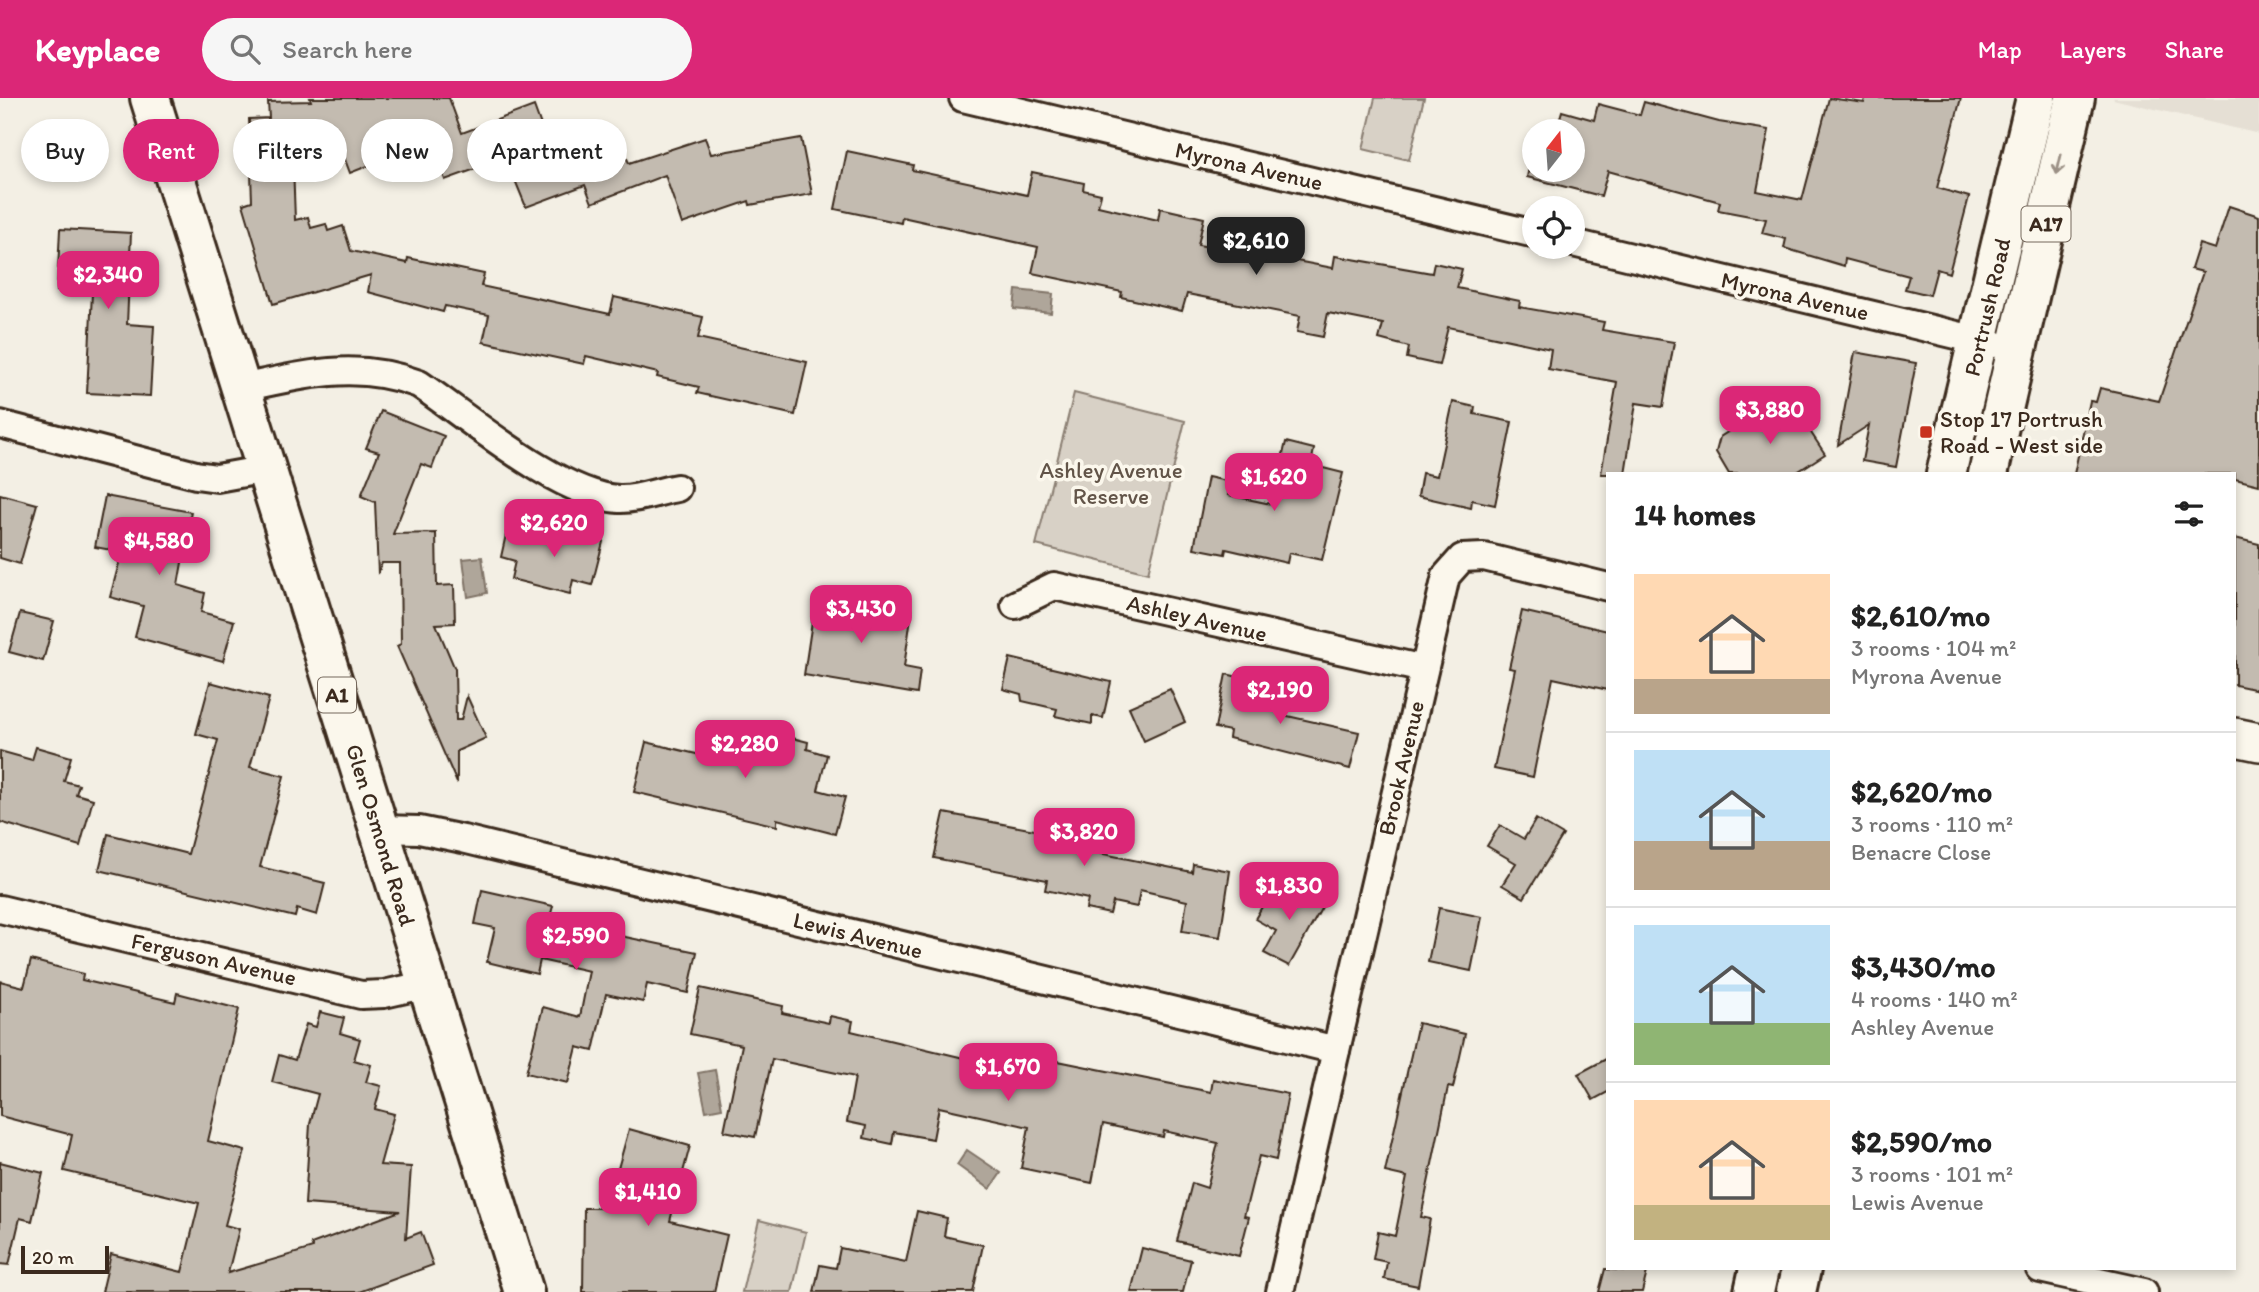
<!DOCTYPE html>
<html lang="en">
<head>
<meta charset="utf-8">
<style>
  :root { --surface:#fff; --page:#f6f6f6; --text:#222; --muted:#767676; --line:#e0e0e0; --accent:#db2777 }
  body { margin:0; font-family:Itim,sans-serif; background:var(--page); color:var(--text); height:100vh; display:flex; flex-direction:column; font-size:26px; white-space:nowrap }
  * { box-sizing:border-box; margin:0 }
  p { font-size:23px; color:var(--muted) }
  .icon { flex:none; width:38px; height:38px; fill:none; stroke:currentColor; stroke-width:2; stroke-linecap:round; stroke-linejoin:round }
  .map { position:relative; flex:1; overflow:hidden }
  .sheet { position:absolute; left:1606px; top:374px; width:630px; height:798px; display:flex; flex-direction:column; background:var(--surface); border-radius:0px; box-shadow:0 4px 10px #0003 }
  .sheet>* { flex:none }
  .banner { position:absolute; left:21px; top:21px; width:665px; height:63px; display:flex; gap:14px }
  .needle { width:46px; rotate:17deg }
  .fabs { position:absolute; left:1522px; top:21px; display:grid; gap:14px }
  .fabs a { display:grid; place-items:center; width:63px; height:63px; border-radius:50%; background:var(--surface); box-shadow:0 4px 10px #0003; font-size:35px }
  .scale { position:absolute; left:21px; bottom:18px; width:88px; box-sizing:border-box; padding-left:7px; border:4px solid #3b2a1e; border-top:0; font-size:19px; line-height:24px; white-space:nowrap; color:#3b2a1e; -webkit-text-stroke:5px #fbf7ec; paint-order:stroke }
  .price { position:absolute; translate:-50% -60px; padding:0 16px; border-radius:14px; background:var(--accent); color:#fff; font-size:23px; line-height:46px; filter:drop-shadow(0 2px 4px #0008) }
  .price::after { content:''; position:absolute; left:50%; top:42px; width:21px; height:16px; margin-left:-10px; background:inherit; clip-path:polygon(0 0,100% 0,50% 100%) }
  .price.current { background:#222; color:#fff }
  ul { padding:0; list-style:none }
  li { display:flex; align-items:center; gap:21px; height:175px; padding:0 28px }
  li+li { border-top:2px solid var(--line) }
  li span { display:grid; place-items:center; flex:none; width:196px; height:140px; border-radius:0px; color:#555 }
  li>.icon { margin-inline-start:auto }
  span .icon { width:84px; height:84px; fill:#fffc; stroke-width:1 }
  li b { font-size:30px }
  h2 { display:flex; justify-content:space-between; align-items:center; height:84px; padding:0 28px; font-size:30px }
  .tag { padding:0 24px; border-radius:32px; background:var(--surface); box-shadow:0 4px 10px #0003; font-size:24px; line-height:63px }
  .tag.current { background:var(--accent); color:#fff }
  header { display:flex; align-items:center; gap:42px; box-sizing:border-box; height:98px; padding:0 35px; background:var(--accent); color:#fff }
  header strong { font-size:33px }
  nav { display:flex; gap:38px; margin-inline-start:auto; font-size:24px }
  .search { width:490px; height:63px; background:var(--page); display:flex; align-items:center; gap:18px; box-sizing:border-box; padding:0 24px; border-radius:38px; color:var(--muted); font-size:26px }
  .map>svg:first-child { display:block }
</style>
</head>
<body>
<header>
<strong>Keyplace</strong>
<div class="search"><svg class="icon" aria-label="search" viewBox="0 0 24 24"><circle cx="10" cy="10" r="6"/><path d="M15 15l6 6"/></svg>Search here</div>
<nav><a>Map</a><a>Layers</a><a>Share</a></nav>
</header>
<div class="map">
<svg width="2259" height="1194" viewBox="0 0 2259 1194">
  <rect width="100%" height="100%" fill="#f3efe4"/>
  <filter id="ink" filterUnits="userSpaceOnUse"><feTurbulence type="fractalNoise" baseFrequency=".0143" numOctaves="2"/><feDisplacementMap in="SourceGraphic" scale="14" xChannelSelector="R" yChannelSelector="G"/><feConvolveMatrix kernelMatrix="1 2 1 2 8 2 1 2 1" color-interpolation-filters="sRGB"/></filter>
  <g filter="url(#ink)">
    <polygon fill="#e5dfd4" points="2114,0 2259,0 2259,36 2113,1"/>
    <g fill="#d8d1c6" stroke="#8a7e72" stroke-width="2">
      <polygon points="1375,0 1424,0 1409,62 1363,51"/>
      <polygon points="1074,295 1185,323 1148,475 1036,447"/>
      <polygon points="759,1122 806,1134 792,1194 742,1194"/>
    </g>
    <g fill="#afa69a" stroke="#817468" stroke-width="2">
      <polygon points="1016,192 1053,196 1051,215 1014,211"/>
      <polygon points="482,459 487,495 468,499 463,461"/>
      <polygon points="715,972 722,1010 706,1013 698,975"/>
      <polygon points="967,1052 1001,1075 990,1091 957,1067"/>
    </g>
    <g fill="#c3bbb0" stroke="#3b2a1e" stroke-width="2">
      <polygon points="310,0 449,0 462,35 534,8 551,55 598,37 606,56 622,49 629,65 705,40 711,56 801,40 812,96 750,107 749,103 682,126 665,77 592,105 585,87 526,109 506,60 445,82 437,59 403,72 398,56 350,75 331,24 292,38 295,122 308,119 311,130 326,126 328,133 343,128 351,153 407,165 408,160 484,176 481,188 610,216 614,199 703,219 698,240 807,264 795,317 697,295 699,289 657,279 658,275 586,258 584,266 483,244 489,217 445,208 443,214 368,194 371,177 273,206 243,106 252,103 249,21 269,20 268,4 311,3"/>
      <polygon points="1829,0 1864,5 1865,0 1961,0 1937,90 1969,99 1949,175 1937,171 1930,197 1905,191 1909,178 1845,161 1844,168 1784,150 1786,141 1762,135 1766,121 1718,112 1720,104 1608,73 1601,98 1527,79 1534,46 1535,72 1573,72 1573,33 1556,33 1562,13 1594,22 1598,6 1640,17 1644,4 1719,24 1769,32 1757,93 1802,102"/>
      <polygon points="847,53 913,67 912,72 1027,97 1032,74 1084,85 1083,92 1101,96 1098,108 1158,122 1160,110 1204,120 1198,147 1263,158 1266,141 1289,145 1286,161 1333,170 1335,158 1432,175 1434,165 1462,171 1457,190 1520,203 1519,209 1604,224 1602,232 1674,244 1663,309 1636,305 1625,376 1601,376 1617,284 1548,271 1551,251 1448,229 1439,267 1407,260 1409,249 1379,241 1383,226 1328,215 1323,239 1297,234 1300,218 1187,196 1182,213 1121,199 1122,194 1032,175 1038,149 902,119 901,125 835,111"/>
      <polygon points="2229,108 2259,118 2259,387 2235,381 2235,376 2074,376 2090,303 2096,304 2100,290 2159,303 2203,174 2191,171 2199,146 2215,151"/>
      <polygon points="60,131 131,135 127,226 154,228 150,298 87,295 92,195 57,193"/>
      <polygon points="1855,254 1916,265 1896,369 1862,363 1869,327 1838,347"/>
      <polygon points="1790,303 1825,356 1794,376 1729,376 1716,354 1720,339 1734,330 1745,332"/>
      <polygon points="1453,304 1475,309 1474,316 1512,324 1495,407 1472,402 1471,410 1418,398 1422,375 1437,378"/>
      <polygon points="381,313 444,338 432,370 421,366 393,436 436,435 437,488 454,487 455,525 436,526 455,571 456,622 461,622 467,598 486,640 457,653 457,685 397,548 401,546 400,465 382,465 378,476 375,404 361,398 379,354 366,350"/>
      <polygon points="1286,344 1314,351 1311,367 1343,375 1322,462 1289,455 1287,465 1226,451 1225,456 1194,450 1208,379 1231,384 1228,397 1271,406"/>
      <polygon points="0,396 37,406 20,466 0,460"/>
      <polygon points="105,398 191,414 178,487 205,495 201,514 234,523 223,563 135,539 143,508 110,499 122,454 95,449"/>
      <polygon points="565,430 604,440 592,487 573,482 570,496 511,481 515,463 501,459 507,432 561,445"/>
      <polygon points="2235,440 2259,446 2259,592 2235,587"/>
      <polygon points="816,497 912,512 904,569 920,572 917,596 804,577"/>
      <polygon points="1522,513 1608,533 1608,592 1553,580 1533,679 1494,671 1515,571 1509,570"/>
      <polygon points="20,515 54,523 43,563 9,554"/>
      <polygon points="1010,560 1111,584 1103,620 1092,618 1092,626 1055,618 1057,611 1022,603 1021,596 1003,591"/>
      <polygon points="1226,576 1250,582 1249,587 1279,593 1277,605 1285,607 1283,617 1359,634 1350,671 1229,640 1230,633 1215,630"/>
      <polygon points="210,584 269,600 250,669 284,678 260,769 325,785 317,817 297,811 295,819 99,772 108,736 188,756 218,642 196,636"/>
      <polygon points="1170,591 1185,624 1144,643 1129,609"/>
      <polygon points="716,629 769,641 770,634 808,644 807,651 827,657 818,692 845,699 835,736 777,721 777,728 634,694 646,644 709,659"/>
      <polygon points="36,649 71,659 64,683 79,687 76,696 93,701 80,748 0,724 0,653 32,662"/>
      <polygon points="944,715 1056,736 1059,721 1089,727 1084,752 1192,774 1193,766 1230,773 1220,839 1182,833 1187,803 1140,792 1137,809 1113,804 1110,816 1086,811 1088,801 1045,792 1047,782 934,760"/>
      <polygon points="1536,721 1563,737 1524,800 1502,787 1516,765 1487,748 1500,727 1524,741"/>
      <polygon points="1300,788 1326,802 1289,868 1264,855 1276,833 1255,821 1271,793 1291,804"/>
      <polygon points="482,792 553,808 549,823 697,854 688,895 647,886 643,904 606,896 593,953 577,949 568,985 526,975 543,909 580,919 589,873 540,862 537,876 487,864 495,830 475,826"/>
      <polygon points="1439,810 1482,819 1471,873 1428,864"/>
      <polygon points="31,862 83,876 82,882 175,904 177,895 239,911 208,1043 245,1053 225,1127 239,1131 228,1175 313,1150 311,1146 400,1113 305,1106 310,1026 318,996 272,984 279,957 295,962 306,926 316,929 320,914 344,920 340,935 360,941 354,962 371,967 366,984 381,988 375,1011 394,1016 380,1067 411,1069 406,1140 421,1134 433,1167 359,1194 102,1194 111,1156 182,1174 199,1105 64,1073 72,1037 0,1018 0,883 24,889"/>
      <polygon points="700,890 783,908 782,915 829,925 830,918 853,923 851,933 989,966 992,954 1042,965 1043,960 1211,994 1213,981 1288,996 1276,1062 1259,1058 1244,1118 1249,1119 1239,1158 1177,1143 1192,1085 1207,1090 1218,1045 1164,1033 1163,1039 1103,1026 1092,1085 1021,1070 1029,1029 939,1009 933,1041 894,1034 892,1046 864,1040 866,1028 847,1024 855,979 772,961 755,1039 724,1033 742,947 690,936"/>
      <polygon points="1418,925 1465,936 1453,990 1448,989 1421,1119 1430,1121 1418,1188 1384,1181 1387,1164 1373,1161 1378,1134 1395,1138 1407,1079 1385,1074"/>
      <polygon points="1608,960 1608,994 1593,1002 1578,976"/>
      <polygon points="629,1031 690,1048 670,1123 727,1137 714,1194 583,1194 584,1110 607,1110"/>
      <polygon points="0,1064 43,1075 32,1123 20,1120 9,1167 0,1166"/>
      <polygon points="917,1113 947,1120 944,1138 983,1147 973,1194 814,1194 820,1167 836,1170 840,1150 906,1164"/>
      <polygon points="1142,1150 1191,1162 1183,1194 1131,1194"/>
      <polygon points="1605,1171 1647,1174 1642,1194 1599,1194"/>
    </g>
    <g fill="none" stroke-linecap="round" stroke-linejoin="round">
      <defs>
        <g id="street">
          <polyline points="963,0 1535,136"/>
          <polyline points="1573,145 1994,246"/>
          <path d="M241,290c64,-13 113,-28 178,-4 50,34 141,112 200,115 18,1 40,-8 58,-11"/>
          <polyline points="0,326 196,377 217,380 266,371"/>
          <polyline points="1015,507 1054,488 1424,571"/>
          <polyline points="379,731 419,732 463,741 1336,952"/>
          <polyline points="0,811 361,897 384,896 428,886"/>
          <polyline points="2040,1171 2144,1194"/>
          <polyline points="1280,1194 1446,478 1462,460 1484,459 1608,489"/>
        </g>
        <polyline id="secondary" points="2235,639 2259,644"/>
        <g id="highway">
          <polyline points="150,0 524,1194"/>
          <polyline points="1946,376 2036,0"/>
          <polyline points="1988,376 2075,0"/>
          <polyline points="1754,1194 1759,1171"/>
          <polyline points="1796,1194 1801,1171"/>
        </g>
      </defs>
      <use href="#street" stroke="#3b2a1e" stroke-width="32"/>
      <use href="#secondary" stroke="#3b2a1e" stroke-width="42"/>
      <use href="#highway" stroke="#3b2a1e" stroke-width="44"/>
      <use href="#street" stroke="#fbf7ec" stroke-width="26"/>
      <use href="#secondary" stroke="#fbf7ec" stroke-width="37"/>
      <use href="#highway" stroke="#fbf7ec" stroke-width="38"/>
    </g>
    <defs><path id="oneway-shaft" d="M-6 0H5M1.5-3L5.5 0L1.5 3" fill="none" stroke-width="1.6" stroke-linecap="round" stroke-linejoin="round" transform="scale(1.75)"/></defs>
    <use stroke="#9b9085" href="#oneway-shaft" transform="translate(2059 66) rotate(103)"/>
  </g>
  <rect fill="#c8321e" stroke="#fbf7ec" stroke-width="2.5" x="1919" y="327" width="14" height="14" rx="3.5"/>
  <g text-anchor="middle" stroke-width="7" stroke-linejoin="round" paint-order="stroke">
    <g fill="#fbf7ec" stroke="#75685c" stroke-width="2">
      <rect x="2021.5" y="108.5" width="49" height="35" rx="5"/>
      <rect x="318" y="579.5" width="38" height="35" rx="5"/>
    </g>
    <g font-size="21" font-weight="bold" fill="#3b2a1e">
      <text x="2046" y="133">A17</text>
      <text x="337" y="604">A1</text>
    </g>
    <g font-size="23" fill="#3b2a1e" stroke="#fbf7ec">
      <text transform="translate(1249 68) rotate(13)" y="8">Myrona Avenue</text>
      <text transform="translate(1795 198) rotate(13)" y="8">Myrona Avenue</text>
      <text transform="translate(1987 209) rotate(-77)" y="8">Portrush Road</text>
      <text transform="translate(1197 520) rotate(13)" y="8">Ashley Avenue</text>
      <text transform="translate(1401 670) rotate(-77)" y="8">Brook Avenue</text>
      <text transform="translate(381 737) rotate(73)" y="8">Glen Osmond Road</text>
      <text transform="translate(858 837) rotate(14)" y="8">Lewis Avenue</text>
      <text transform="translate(214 861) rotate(13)" y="8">Ferguson Avenue</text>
    </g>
    <g font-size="23" fill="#3b2a1e" stroke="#fbf7ec" text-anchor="start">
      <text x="1940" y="329">Stop 17 Portrush<tspan x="1940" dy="26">Road - West side</tspan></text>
    </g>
    <g font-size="23" fill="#625448" stroke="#fbf7ec">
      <text x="1111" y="380">Ashley Avenue<tspan x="1111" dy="26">Reserve</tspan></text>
    </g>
  </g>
</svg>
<div class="fabs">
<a><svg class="needle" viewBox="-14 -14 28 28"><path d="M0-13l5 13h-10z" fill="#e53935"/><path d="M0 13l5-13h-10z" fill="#767676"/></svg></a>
<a><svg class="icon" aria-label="locate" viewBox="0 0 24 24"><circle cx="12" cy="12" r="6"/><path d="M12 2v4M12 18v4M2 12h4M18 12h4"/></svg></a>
</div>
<div class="scale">20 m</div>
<b class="price current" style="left:1256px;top:179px">$2,610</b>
<b class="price" style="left:108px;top:213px">$2,340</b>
<b class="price" style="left:1770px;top:348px">$3,880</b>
<b class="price" style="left:1274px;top:415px">$1,620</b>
<b class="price" style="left:554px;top:461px">$2,620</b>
<b class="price" style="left:159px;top:479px">$4,580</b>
<b class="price" style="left:861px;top:547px">$3,430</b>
<b class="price" style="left:1280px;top:628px">$2,190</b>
<b class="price" style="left:745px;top:682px">$2,280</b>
<b class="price" style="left:1084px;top:770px">$3,820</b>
<b class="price" style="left:1289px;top:824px">$1,830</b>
<b class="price" style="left:576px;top:874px">$2,590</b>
<b class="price" style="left:1008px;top:1005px">$1,670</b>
<b class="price" style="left:648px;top:1130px">$1,410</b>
<div class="banner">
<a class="tag">Buy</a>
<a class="tag current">Rent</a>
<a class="tag">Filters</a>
<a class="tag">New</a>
<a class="tag">Apartment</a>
</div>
<section class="sheet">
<h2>14 homes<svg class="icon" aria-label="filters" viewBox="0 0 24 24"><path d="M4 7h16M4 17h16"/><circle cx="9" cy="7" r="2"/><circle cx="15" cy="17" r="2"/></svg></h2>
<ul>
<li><span style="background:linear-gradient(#ffd9b3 75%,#b9a48a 0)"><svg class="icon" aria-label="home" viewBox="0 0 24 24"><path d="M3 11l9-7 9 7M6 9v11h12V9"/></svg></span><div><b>$2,610/mo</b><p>3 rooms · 104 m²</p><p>Myrona Avenue</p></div></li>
<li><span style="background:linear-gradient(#bfe0f5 65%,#b9a48a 0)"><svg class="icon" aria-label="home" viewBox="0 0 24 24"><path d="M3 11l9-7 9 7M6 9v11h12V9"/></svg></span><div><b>$2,620/mo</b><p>3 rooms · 110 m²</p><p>Benacre Close</p></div></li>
<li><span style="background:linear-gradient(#bfe0f5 70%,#8fb573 0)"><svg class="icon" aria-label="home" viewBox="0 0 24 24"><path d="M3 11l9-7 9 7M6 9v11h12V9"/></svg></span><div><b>$3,430/mo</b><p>4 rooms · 140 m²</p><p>Ashley Avenue</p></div></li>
<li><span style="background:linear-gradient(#ffd9b3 75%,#c2b280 0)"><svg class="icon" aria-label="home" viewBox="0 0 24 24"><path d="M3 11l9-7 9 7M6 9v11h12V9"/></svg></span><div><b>$2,590/mo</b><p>3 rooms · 101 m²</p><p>Lewis Avenue</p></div></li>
</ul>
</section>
</div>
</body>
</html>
